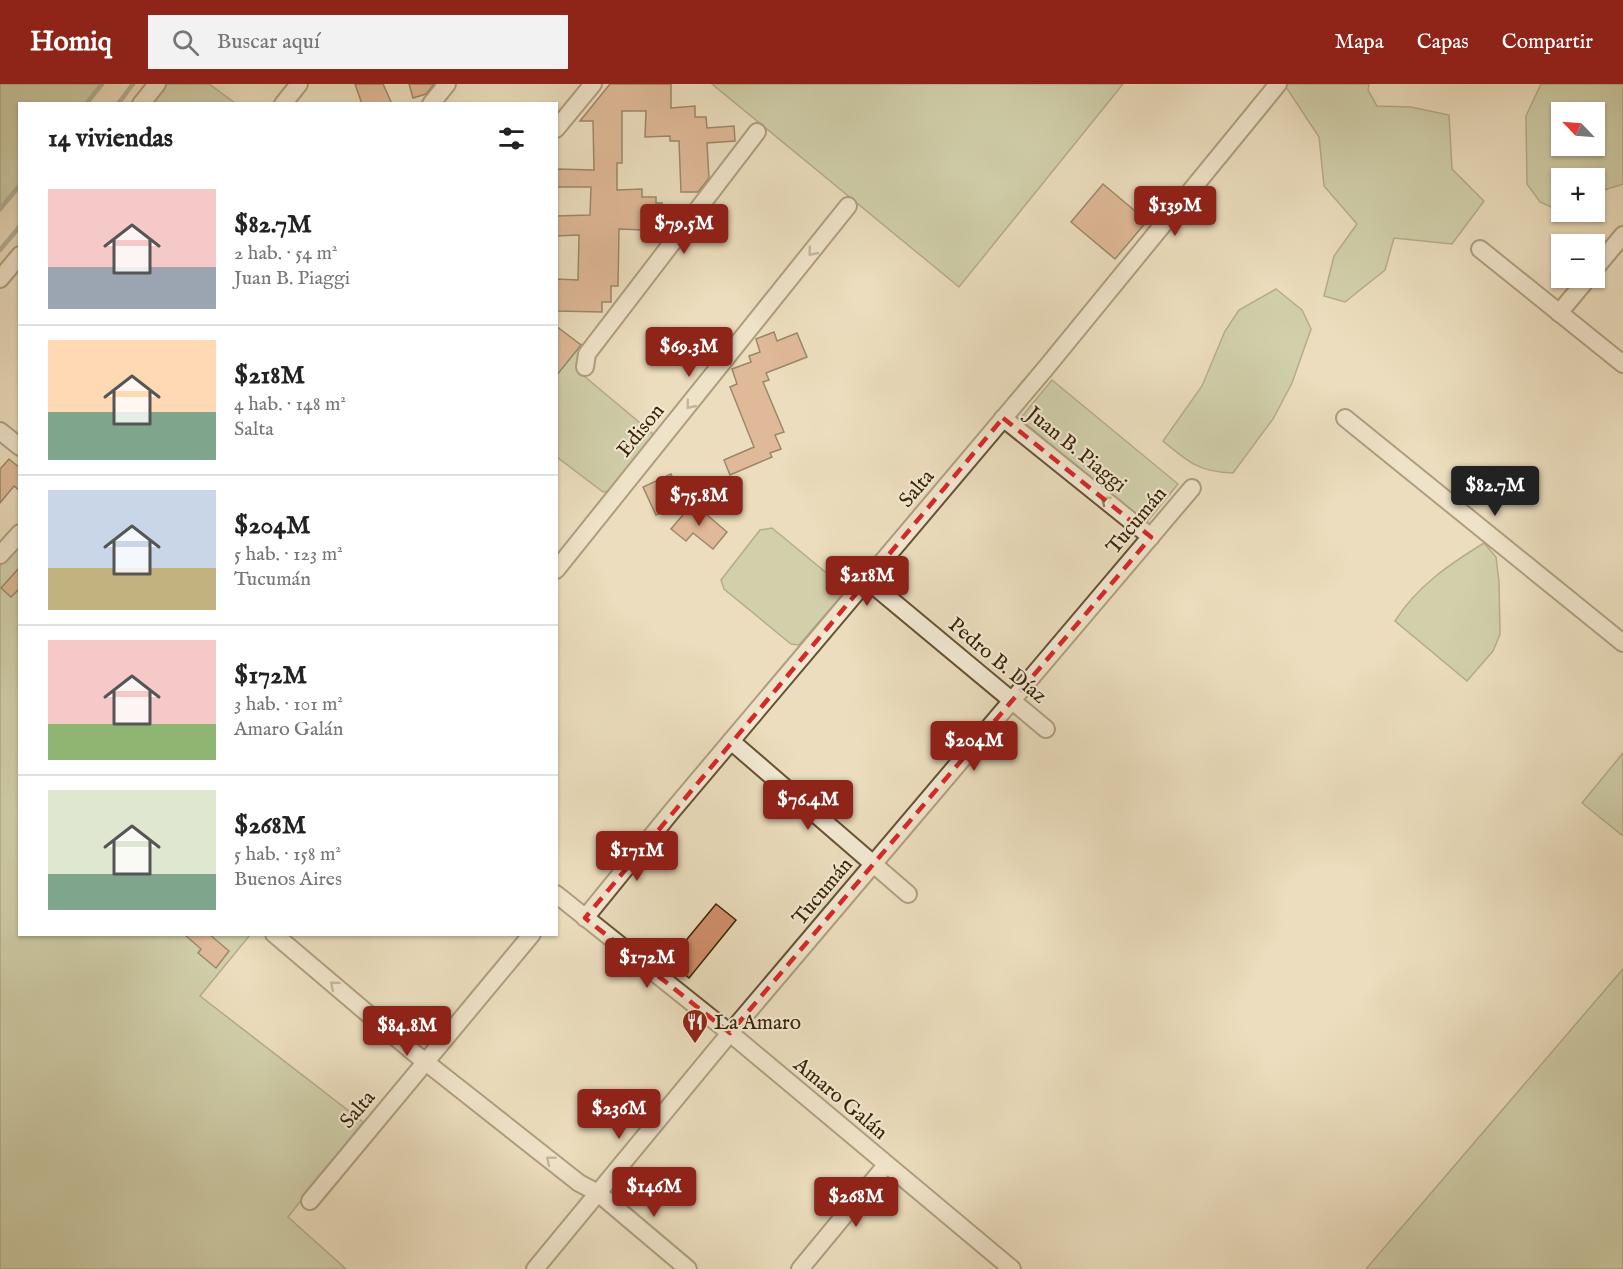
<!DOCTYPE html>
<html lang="es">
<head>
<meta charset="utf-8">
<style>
  :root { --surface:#fff; --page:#f2f2f2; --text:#222; --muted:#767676; --line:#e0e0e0; --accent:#8f2418 }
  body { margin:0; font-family:"IM FELL English",serif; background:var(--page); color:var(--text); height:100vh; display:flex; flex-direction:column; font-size:22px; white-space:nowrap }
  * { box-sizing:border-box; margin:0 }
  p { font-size:20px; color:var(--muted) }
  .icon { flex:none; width:33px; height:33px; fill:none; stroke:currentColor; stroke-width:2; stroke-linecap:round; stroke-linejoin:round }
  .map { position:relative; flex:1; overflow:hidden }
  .sheet { position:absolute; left:18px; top:18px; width:540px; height:834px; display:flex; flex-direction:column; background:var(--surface); border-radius:0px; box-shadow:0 2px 4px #0004 }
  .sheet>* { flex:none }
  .needle { width:39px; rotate:295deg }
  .tools { position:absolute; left:1551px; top:18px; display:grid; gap:12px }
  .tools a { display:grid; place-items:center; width:54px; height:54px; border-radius:0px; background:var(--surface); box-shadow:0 2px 4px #0004; font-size:30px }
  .price { position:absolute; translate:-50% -51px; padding:0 14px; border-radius:6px; background:var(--accent); color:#fff; font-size:20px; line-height:39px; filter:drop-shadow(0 2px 3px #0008) }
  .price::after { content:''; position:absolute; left:50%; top:36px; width:18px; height:14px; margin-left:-9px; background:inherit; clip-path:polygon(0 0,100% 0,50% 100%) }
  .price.current { background:#222; color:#fff }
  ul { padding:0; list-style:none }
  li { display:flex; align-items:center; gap:18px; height:150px; padding:0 30px }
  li+li { border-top:2px solid var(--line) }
  li span { display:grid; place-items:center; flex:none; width:168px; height:120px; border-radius:0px; color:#555 }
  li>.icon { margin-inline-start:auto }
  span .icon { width:72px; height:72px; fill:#fffc; stroke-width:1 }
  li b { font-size:26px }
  h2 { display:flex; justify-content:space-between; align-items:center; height:72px; padding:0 30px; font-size:26px }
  header { display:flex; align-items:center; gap:36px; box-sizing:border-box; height:84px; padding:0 30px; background:var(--accent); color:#fff }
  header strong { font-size:28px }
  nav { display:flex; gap:33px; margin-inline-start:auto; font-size:21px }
  .search { width:420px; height:54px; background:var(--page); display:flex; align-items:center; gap:15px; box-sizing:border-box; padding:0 21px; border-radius:0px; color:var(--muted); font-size:22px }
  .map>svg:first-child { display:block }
</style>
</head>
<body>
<header>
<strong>Homiq</strong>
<div class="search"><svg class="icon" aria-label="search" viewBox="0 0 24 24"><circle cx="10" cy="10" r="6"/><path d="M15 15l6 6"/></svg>Buscar aquí</div>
<nav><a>Mapa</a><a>Capas</a><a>Compartir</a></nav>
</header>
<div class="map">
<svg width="1623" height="1185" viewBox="0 0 1623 1185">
  <rect width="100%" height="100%" fill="#ebddbd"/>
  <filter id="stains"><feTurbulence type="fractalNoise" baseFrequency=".00333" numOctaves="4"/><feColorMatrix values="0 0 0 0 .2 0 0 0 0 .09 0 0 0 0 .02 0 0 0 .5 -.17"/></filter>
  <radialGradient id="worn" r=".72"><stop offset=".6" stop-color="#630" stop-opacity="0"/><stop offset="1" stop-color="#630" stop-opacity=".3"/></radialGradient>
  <g fill="#b2c295" stroke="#76724c" stroke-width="1.5" fill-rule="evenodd">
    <polygon points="0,0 102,0 86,19 20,20 19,101 0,125"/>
    <polygon points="166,0 209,0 235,19 151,20"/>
    <polygon points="712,0 1123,0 959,203"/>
    <polygon points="1284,0 1369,0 1368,6 1377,22 1411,23 1449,31 1452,85 1484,117 1452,160 1394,154 1385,186 1345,218 1324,212 1334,172 1357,140 1324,102 1319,53"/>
    <path d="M1541,0h82v100l-28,9 -1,-15h-32l-1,26 -10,3 -11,-5 -13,-18 -1,-68zM1562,28h32v34h-32z"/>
    <path d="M1276,205l26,21 9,19 -19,54 -19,36 -40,54c-34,-1 -45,-11 -70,-32l39,-55 23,-55 14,-21z"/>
    <polygon points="581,261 578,287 652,349 653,356 613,406 603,408 557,373 556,292"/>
    <polygon points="1052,296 1178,400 1146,439 1020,335"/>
    <polygon points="772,444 841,501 842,511 799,561 791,560 724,505 721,496 760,446"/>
    <polygon points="19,457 20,850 250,851 200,912 363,1038 288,1133 346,1185 0,1185 0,482"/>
    <path d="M1484,459l12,14 3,25 1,52 -7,17 -26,30 -72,-60c22,-35 55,-57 89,-78z"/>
    <polygon points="1623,669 1623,752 1582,719"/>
    <polygon points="1623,885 1623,1185 1366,1185"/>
  </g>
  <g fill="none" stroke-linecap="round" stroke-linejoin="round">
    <g stroke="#727e6c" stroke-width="4.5">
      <polyline points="86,20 102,0"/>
      <polyline points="118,20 133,0"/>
      <polyline points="0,125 20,101"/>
      <polyline points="0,166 20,142"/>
    </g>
  </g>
  <g fill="#d18f6b" stroke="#392304" stroke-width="1.5">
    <polygon points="355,0 383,0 392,20 362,20"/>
    <polygon points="409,0 434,0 426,10 413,14"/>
    <polygon points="610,0 671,0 671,24 695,22 695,33 706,33 707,44 734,42 735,57 707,59 709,94 698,108 681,108 679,57 670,57 670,52 645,53 646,27 622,27 622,79 617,79 617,106 642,105 642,113 656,113 656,119 662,119 661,141 643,140 643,146 619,145 618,202 611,202 611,218 602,218 602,228 556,227 556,195 578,196 579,151 556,152 556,132 590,131 591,103 557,103 557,85 594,86 593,37 580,37"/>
    <polygon points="1103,100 1147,137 1115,175 1071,138"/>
    <polygon points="556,242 581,261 556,292"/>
    <polygon points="774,248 777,257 797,249 807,273 766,289 769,296 763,298 784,348 775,351 781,365 770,369 772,373 730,391 724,376 754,363 730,303 737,300 732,285 751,278 749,272 760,268 756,255"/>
    <polygon points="9,375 20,384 20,407 14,402 0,419 0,385"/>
    <polygon points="671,390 684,417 656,431 643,403"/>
    <polygon points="693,419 727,448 713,465 693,449 686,457 671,445"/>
    <polygon points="20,483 20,504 11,513 1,504"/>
    <polygon points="716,820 736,836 689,894 669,877"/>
    <polygon points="184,850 209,850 229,867 216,884 198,869 201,865"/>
  </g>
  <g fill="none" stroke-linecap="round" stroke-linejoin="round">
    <defs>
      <g id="minor">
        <polyline points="141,20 157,0"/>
        <polyline points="283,20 299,0"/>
        <polyline points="431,20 447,0"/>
        <polyline points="556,45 593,0"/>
        <polyline points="1480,165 1623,280"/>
        <polyline points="1594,186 1623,151"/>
        <polyline points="0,195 20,171"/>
        <polyline points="1559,229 1588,194"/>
        <polyline points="585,283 587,270 757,48"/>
        <polyline points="1003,334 1151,453"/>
        <polyline points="1345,334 1623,559"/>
        <polyline points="0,347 20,363"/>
        <polyline points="0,471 20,449"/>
        <polyline points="556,486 848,122"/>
        <polyline points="867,496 1046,645"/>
        <polyline points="731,657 908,810"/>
        <polyline points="556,810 730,949 1012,1185"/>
        <polyline points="585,834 672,727 1045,285 1278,0"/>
        <polyline points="274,850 413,968 579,1099 598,1109 688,1185"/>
        <polyline points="310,1117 532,850"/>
        <polyline points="535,1185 730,949 1192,404"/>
        <polyline points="800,1185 886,1081"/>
      </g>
    </defs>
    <use href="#minor" stroke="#665232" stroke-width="20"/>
    <use href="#minor" stroke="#f2e9d4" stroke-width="16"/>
  </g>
  <defs><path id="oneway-chevron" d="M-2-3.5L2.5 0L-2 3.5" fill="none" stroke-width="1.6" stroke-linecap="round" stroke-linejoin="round" transform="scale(1.5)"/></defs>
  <g stroke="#96866c">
    <use href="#oneway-chevron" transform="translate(812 168) rotate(129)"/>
    <use href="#oneway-chevron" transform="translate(690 321) rotate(129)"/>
    <use href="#oneway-chevron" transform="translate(1105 416) rotate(-141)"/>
    <use href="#oneway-chevron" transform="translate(334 901) rotate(-140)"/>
    <use href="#oneway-chevron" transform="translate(550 1076) rotate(-141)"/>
  </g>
  <path d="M0 0H1623V1185H0ZM1003,334l148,119 -421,496 -145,-115z" fill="#ebddbd" fill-opacity=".55" fill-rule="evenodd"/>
  <path fill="none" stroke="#d62828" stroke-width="4.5" stroke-dasharray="12 8" stroke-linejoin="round" d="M1003,334l148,119 -421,496 -145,-115z"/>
  <defs>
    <symbol id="restaurant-pin" viewBox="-11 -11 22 30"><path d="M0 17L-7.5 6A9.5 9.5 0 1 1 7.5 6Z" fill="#8f2418" stroke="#f2e9d4"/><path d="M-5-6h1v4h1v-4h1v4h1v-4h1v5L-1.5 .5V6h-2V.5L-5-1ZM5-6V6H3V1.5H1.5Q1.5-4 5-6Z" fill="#fff"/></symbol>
  </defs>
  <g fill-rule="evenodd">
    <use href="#restaurant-pin" x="680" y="923" width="30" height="40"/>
  </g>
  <g text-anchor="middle" stroke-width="4.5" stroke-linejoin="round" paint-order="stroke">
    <g font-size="21" fill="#392304" stroke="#f2e9d4">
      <text transform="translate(640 346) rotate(-51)" y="7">Edison</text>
      <text transform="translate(1077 365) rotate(39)" y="7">Juan B. Piaggi</text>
      <text transform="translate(916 404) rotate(-50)" y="7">Salta</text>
      <text transform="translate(1136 436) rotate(-50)" y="7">Tucumán</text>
      <text transform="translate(998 576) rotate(40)" y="7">Pedro B. Díaz</text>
      <text transform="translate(822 807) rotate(-50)" y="7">Tucumán</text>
      <text transform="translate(841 1014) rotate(40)" y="7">Amaro Galán</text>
      <text transform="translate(357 1025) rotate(-50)" y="7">Salta</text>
    </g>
    <g font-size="21" fill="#392304" stroke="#f2e9d4" text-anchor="start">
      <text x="714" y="945">La Amaro</text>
    </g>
  </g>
  <rect width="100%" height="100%" filter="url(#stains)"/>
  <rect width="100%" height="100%" fill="url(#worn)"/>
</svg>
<div class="tools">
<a><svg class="needle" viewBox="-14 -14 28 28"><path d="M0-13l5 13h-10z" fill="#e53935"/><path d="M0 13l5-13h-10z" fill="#767676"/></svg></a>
<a>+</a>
<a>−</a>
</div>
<b class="price" style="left:1175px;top:153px">$139M</b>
<b class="price" style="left:684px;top:171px">$79.5M</b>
<b class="price" style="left:689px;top:294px">$69.3M</b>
<b class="price current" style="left:1495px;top:433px">$82.7M</b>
<b class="price" style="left:699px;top:443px">$75.8M</b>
<b class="price" style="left:867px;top:523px">$218M</b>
<b class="price" style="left:974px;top:688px">$204M</b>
<b class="price" style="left:808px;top:747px">$76.4M</b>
<b class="price" style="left:637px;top:798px">$171M</b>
<b class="price" style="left:647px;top:905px">$172M</b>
<b class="price" style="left:407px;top:973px">$84.8M</b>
<b class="price" style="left:619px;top:1056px">$236M</b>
<b class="price" style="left:654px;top:1134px">$146M</b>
<b class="price" style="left:856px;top:1144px">$268M</b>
<section class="sheet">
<h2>14 viviendas<svg class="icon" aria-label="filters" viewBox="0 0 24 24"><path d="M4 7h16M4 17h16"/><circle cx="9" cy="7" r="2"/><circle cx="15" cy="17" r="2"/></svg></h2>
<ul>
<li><span style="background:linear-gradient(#f6c9c9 65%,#9aa5b1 0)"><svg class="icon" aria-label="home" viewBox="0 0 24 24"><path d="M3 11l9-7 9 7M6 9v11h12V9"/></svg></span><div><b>$82.7M</b><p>2 hab. · 54 m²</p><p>Juan B. Piaggi</p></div></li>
<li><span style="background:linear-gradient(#ffd9b3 60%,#7fa58c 0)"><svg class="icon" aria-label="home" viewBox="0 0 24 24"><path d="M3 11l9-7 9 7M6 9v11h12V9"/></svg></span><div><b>$218M</b><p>4 hab. · 148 m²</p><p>Salta</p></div></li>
<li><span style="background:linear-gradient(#c9d6e8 65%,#c2b280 0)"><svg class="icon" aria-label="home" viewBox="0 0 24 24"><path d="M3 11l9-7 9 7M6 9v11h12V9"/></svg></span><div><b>$204M</b><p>5 hab. · 123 m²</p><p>Tucumán</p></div></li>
<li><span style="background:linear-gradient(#f6c9c9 70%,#8fb573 0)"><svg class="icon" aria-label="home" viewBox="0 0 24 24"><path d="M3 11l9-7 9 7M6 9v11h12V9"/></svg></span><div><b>$172M</b><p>3 hab. · 101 m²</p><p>Amaro Galán</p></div></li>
<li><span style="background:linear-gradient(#dfe7d0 70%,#7fa58c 0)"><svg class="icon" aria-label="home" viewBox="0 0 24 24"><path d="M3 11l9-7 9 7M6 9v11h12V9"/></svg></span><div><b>$268M</b><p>5 hab. · 158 m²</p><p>Buenos Aires</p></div></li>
</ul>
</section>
</div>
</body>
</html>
